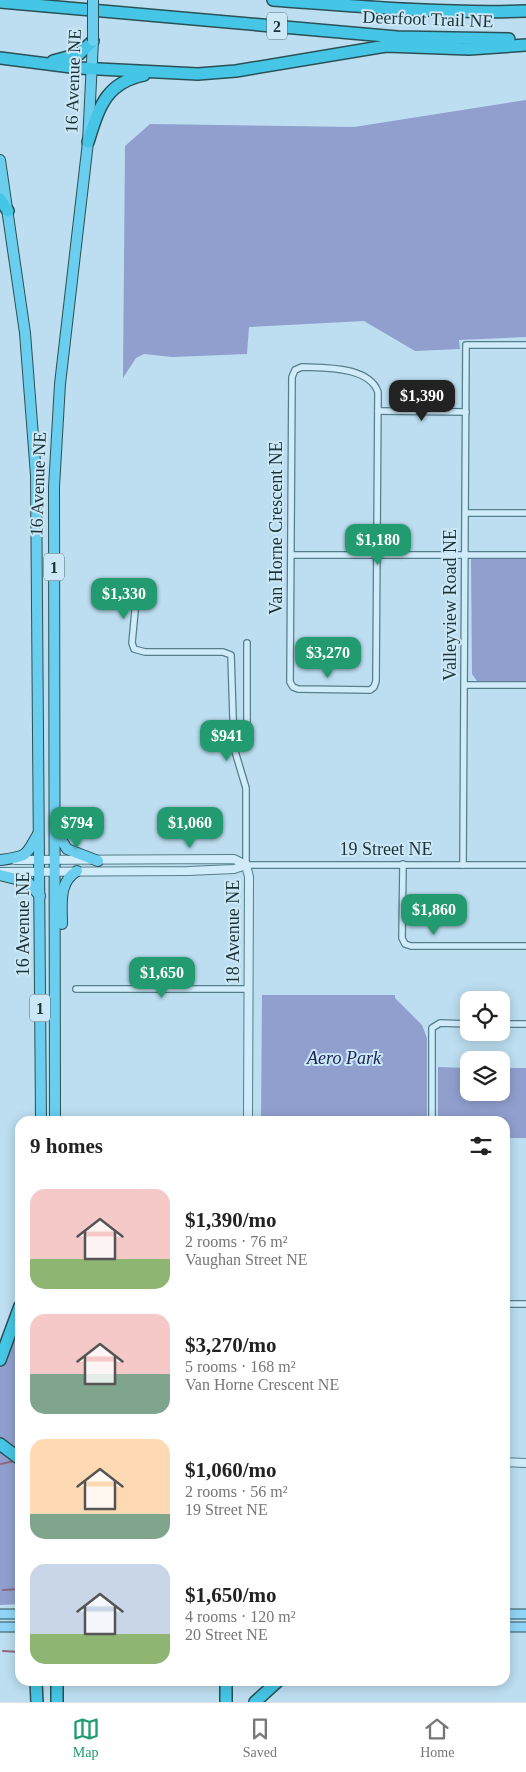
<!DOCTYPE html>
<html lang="en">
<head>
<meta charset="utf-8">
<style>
  :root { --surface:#fff; --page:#f6f6f6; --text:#222; --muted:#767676; --line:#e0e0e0; --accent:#219b6f }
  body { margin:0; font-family:Georgia,serif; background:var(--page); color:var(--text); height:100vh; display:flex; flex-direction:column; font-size:19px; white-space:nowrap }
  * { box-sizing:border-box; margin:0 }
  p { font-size:16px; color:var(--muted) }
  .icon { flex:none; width:28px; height:28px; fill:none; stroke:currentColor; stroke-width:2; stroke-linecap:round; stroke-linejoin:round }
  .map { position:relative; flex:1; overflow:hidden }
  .sheet { position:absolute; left:15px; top:1116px; width:495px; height:570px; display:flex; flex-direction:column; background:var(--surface); border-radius:15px; box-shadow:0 2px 12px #0003 }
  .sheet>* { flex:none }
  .tools { position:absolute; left:460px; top:991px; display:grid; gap:10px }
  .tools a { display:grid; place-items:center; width:50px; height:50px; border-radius:10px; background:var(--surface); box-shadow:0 2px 12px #0003; font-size:25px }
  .price { position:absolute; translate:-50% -42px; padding:0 11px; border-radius:10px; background:var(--accent); color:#fff; font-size:16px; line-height:32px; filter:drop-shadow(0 1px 2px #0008) }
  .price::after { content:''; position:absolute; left:50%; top:30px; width:15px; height:11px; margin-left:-8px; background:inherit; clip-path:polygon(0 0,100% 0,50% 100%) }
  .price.active { background:#222; color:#fff }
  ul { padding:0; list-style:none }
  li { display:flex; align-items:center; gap:15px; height:125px; padding:0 15px }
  li span { display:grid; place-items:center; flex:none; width:140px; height:100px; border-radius:15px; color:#555 }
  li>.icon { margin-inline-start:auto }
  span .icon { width:60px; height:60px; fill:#fffc; stroke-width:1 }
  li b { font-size:21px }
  h2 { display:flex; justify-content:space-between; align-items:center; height:60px; padding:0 15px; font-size:21px }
  .menu { display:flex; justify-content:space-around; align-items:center; height:70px; border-top:1px solid var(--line); background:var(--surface); font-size:14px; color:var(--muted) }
  .menu a { display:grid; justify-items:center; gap:2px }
  .menu .active { color:var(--accent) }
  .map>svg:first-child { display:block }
</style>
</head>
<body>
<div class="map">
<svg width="526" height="1702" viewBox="0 0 526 1702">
  <rect width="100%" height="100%" fill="#bcdef0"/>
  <g fill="#909fce">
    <polygon points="526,100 526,337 459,340 460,349 415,351 364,321 249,327 247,354 172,357 144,354 136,358 123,378 125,146 150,124 354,127"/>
    <polygon points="471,559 526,559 526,681 477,681 472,674"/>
    <polygon points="262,995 395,995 395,998 422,1025 427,1038 427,1121 261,1121"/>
    <polygon points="438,1067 469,1068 469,1092 501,1092 501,1068 526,1068 526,1138 505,1138 505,1121 438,1121"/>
    <polygon points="20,1321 20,1452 0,1439 0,1368"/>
    <polygon points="0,1447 20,1463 20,1604 0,1605"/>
  </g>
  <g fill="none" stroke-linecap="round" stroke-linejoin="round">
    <g stroke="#8f687f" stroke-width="2">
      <polyline points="1,1464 14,1461"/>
      <polyline points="3,1590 20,1589"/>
      <polyline points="3,1651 20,1652"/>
    </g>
    <defs>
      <g id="minor">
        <path d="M302,367c22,1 67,-1 76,25l-2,289 -2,6 -4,3 -72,-1 -5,-2 -3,-5 2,-305 3,-7z"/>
        <polyline points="378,411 466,412"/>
        <polyline points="466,513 526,513"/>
        <polyline points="291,555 526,555"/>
        <polyline points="137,589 132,643 134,649 145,652 223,652 231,655 234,748 246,788 246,865 526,865"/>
        <polyline points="465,685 526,685"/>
        <polyline points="247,732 247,643"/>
        <polyline points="403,864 402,938 405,944 411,946 526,946"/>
        <polyline points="463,865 466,345 526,345"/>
        <polyline points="76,989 248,989"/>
        <polyline points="501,1024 526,1024"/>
        <polyline points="432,1121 432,1028 440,1023 469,1024"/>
        <polyline points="505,1304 526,1304"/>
      </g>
      <g id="tertiary">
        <polyline points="15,860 234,859 246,865"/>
        <polyline points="246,865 249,877 248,1121"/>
        <polyline points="0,872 188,871 234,869 246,865"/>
        <polyline points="505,1462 526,1463"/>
      </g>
      <g id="primary">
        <polyline points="0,1614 20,1614"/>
        <polyline points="505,1614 526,1614"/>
        <polyline points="0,1627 20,1627"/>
        <polyline points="505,1627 526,1627"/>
      </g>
      <g id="trunk">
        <polyline points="0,160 25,333 36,475 41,1121"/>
        <polyline points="58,834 67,849 98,861"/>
        <path d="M1,860c28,-4 24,-4 37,-26"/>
        <polyline points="0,875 28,882 40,896"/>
        <path d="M62,924c0,-19 -4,-42 15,-53"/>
        <polyline points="55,1121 54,487 60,384 88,142 93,41"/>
      </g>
      <g id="motorway">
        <path d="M273,0c84,6 169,14 253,11"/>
        <polyline points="0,2 397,37 509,39"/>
        <polyline points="0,58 79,68 198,74 236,71 386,46 469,49 526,45"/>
        <polyline points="53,61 79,54 93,41"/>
        <path d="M88,142c11,-34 17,-59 56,-67"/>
        <polyline points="0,199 8,211"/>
        <polyline points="0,1360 20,1306"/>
        <polyline points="0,1444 20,1459"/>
        <polyline points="36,1681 37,1702"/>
        <polyline points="57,1681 57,1702"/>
        <polyline points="226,1702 226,1681"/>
        <polyline points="255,1702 278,1681"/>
      </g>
    </defs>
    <use href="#minor" stroke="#557f89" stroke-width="8"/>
    <use href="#tertiary" stroke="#557f89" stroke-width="10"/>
    <use href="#primary" stroke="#2a5156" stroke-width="11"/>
    <use href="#trunk" stroke="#2a5156" stroke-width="12"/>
    <use href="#motorway" stroke="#2a5156" stroke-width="14"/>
    <use href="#minor" stroke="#d0ecfb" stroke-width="5.5"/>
    <use href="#tertiary" stroke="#d0ecfb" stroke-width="8"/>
    <use href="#primary" stroke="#90d5f7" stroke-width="9"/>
    <use href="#trunk" stroke="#6bceee" stroke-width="10"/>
    <use href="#motorway" stroke="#46c6e6" stroke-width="11"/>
    <defs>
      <polyline id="trunk-bridge" points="93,0 93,41"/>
    </defs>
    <use href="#trunk-bridge" stroke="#2a5156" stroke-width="12" stroke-linecap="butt"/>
    <use href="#trunk-bridge" stroke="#6bceee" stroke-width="10"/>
  </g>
  <g text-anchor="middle" stroke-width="4" stroke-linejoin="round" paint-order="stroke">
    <g fill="#cce8f7" stroke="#506971" stroke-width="1">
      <rect x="267" y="12.5" width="20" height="27" rx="4"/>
      <rect x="44" y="553.5" width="20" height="27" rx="4"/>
      <rect x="30" y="994.5" width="20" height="27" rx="4"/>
    </g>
    <g font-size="16" font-weight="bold" fill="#1b3337">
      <text x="277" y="32">2</text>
      <text x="54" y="573">1</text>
      <text x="40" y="1014">1</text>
    </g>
    <g font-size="18" fill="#1b3337" stroke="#cce8f7">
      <text transform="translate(428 19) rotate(2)" y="6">Deerfoot Trail NE</text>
      <text transform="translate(73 81) rotate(-88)" y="6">16 Avenue NE</text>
      <text transform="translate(38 484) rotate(-88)" y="6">16 Avenue NE</text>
      <text transform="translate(276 528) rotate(-90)" y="6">Van Horne Crescent NE</text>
      <text transform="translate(450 605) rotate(-90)" y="6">Valleyview Road NE</text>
      <text x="386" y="855">19 Street NE</text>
      <text transform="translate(23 924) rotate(-90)" y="6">16 Avenue NE</text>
      <text transform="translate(233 932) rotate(-90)" y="6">18 Avenue NE</text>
    </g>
    <g font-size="18" font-style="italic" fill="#202555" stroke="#cce8f7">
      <text x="344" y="1064">Aero Park</text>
    </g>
  </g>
</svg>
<div class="tools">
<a><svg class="icon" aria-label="locate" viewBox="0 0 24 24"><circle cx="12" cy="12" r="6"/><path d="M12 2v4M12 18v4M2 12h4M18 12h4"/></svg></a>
<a><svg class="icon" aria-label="layers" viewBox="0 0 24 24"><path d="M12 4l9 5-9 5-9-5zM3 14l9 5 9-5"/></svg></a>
</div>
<b class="price active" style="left:422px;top:422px">$1,390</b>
<b class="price" style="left:378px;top:566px">$1,180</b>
<b class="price" style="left:124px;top:620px">$1,330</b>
<b class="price" style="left:328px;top:679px">$3,270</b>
<b class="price" style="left:227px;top:762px">$941</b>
<b class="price" style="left:77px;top:849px">$794</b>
<b class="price" style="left:190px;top:849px">$1,060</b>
<b class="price" style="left:434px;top:936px">$1,860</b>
<b class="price" style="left:162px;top:999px">$1,650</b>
<section class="sheet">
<h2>9 homes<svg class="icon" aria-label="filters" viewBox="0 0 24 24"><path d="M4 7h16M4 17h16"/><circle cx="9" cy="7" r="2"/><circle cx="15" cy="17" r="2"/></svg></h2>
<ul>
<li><span style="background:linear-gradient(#f6c9c9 70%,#8fb573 0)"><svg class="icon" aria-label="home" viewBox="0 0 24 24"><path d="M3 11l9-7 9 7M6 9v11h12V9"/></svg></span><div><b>$1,390/mo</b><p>2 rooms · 76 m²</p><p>Vaughan Street NE</p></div></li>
<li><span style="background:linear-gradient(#f6c9c9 60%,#7fa58c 0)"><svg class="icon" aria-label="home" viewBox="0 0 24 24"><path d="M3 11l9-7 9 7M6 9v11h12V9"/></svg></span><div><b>$3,270/mo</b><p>5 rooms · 168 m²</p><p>Van Horne Crescent NE</p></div></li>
<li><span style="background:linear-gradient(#ffd9b3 75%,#7fa58c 0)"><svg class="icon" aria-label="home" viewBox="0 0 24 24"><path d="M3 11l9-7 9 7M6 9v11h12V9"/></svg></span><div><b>$1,060/mo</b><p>2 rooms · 56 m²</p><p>19 Street NE</p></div></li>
<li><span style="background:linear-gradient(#c9d6e8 70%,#8fb573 0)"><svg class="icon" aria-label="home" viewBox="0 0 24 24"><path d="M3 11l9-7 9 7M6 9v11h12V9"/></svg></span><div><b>$1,650/mo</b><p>4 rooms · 120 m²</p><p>20 Street NE</p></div></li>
</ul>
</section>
</div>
<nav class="menu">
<a class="active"><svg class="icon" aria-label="map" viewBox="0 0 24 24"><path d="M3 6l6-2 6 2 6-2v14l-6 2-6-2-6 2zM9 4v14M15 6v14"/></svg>Map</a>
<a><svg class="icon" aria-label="saved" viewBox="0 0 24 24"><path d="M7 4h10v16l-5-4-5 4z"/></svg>Saved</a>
<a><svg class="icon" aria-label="home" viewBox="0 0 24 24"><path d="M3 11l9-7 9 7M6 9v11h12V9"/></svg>Home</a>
</nav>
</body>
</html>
